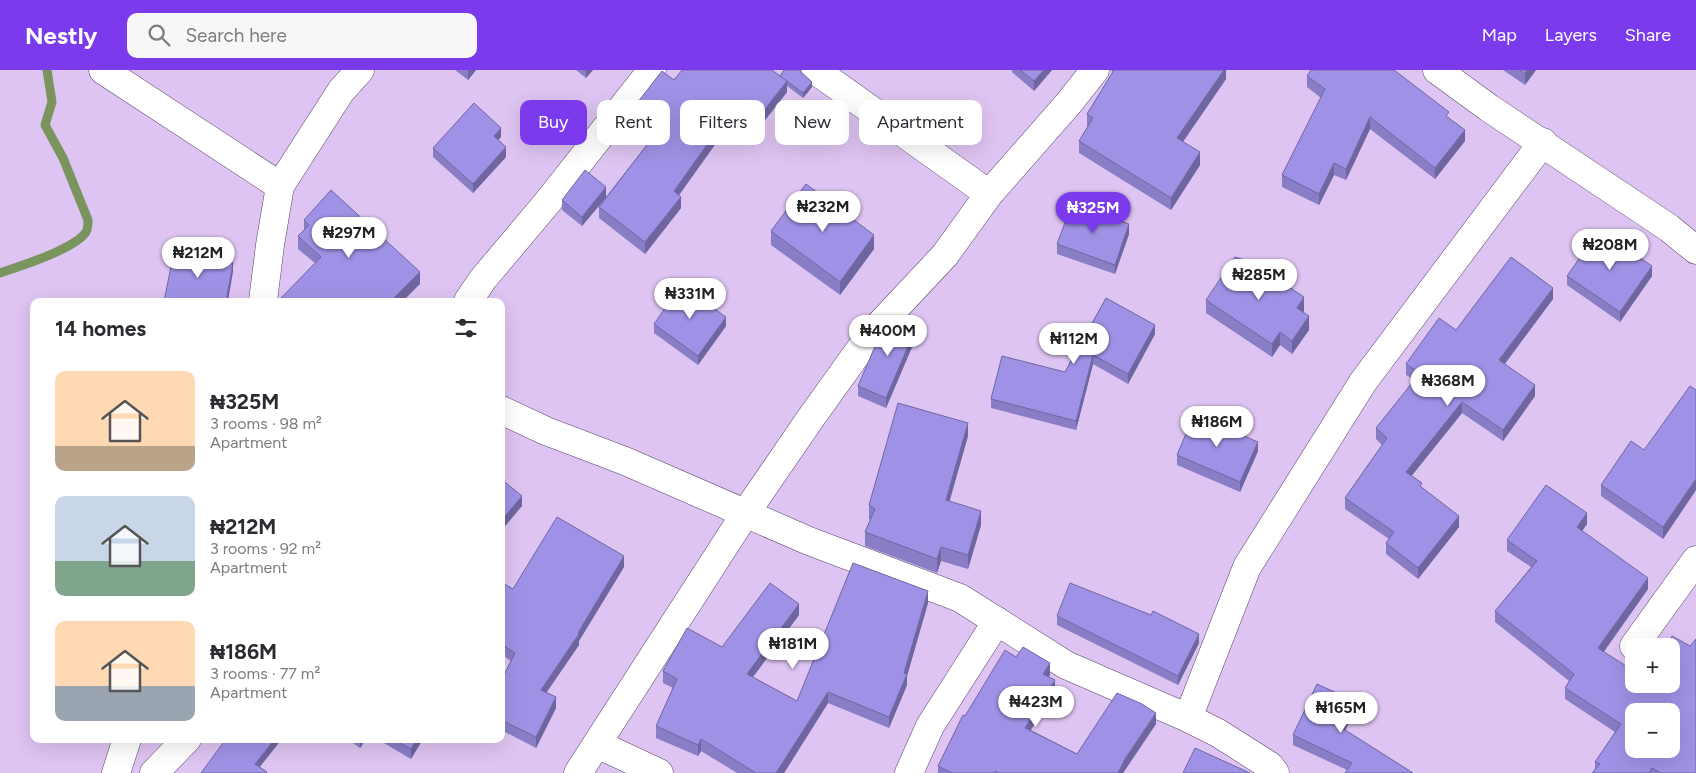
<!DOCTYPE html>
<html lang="en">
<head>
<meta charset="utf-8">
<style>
  :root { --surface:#fff; --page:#f7f7f7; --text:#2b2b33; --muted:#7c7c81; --accent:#7c3aed }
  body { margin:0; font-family:Figtree,sans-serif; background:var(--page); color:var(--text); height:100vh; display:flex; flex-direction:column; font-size:19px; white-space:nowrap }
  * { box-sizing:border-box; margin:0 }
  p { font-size:16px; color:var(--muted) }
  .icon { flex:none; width:28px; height:28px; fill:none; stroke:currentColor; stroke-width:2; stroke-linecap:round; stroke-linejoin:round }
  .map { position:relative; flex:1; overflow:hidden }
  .sheet { position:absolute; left:30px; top:228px; width:475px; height:445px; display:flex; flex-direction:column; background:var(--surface); border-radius:10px; box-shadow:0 5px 20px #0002 }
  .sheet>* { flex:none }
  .banner { position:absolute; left:520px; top:30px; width:475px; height:45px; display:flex; gap:10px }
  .controls { position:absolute; left:1625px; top:568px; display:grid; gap:10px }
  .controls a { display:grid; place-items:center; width:55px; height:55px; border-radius:10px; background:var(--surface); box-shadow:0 5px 20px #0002; font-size:25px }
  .price { position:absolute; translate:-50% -42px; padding:0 11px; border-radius:18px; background:#fff; color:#222; font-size:16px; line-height:32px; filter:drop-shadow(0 1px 2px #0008) }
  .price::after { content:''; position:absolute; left:50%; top:30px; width:15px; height:11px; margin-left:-8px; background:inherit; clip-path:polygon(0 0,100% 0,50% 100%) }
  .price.on { background:var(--accent); color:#fff }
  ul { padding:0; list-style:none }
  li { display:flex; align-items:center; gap:15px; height:125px; padding:0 25px }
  li span { display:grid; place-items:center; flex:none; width:140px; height:100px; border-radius:10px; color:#555 }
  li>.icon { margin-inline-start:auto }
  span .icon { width:60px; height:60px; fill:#fffc; stroke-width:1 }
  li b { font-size:21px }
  h2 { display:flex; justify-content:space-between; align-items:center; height:60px; padding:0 25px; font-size:21px }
  .pill { padding:0 18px; border-radius:10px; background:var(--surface); box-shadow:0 5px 20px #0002; font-size:18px; line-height:45px }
  .pill.on { background:var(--accent); color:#fff }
  header { display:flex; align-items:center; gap:30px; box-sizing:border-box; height:70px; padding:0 25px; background:var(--accent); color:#fff }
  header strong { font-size:24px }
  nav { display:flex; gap:28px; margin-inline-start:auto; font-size:18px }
  .search { width:350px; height:45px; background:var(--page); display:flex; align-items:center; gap:12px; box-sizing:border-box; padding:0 18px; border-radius:10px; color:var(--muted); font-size:19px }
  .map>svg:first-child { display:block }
</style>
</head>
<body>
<header>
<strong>Nestly</strong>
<div class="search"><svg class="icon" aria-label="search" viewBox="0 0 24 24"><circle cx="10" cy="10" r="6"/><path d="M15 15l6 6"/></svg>Search here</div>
<nav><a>Map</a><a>Layers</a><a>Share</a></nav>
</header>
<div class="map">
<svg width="1696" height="703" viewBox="0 0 1696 703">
  <rect width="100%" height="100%" fill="#dec4f2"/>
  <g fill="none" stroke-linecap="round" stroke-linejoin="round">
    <path stroke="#79945d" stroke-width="9" d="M0,203c20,-7 75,-24 86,-41 2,-3 2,-9 2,-12l-25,-62 -18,-33 7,-23 -5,-32"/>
    <defs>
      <g id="minor">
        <polyline points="103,0 280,116"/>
        <polyline points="815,0 989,124"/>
        <polyline points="1437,0 1489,38 1669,158 1696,180"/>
        <polyline points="263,231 270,175 280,116 341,21 360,0"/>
        <polyline points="468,231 483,209 547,133 652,0"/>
        <polyline points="501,340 546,361 625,391 809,471 960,528 1066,595 1188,648 1218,663 1270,696 1275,703"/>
        <polyline points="1634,576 1696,490"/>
        <polyline points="1188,648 1247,497 1363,312 1543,72"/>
        <polyline points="597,674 659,703"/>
        <polyline points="116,703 127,669"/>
        <polyline points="154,703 187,669"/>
        <polyline points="578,703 745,444 808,352 871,264 945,185 989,124 1068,34 1095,0"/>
        <polyline points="909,703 930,656 997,551"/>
      </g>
    </defs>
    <use href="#minor" stroke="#59436a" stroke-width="29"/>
    <use href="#minor" stroke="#fff" stroke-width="28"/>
  </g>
  <g fill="#897ec6">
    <polygon points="455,0 476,0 468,10"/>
    <polygon points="576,0 593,0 586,8"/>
    <polygon points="1012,0 1052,0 1034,21 1012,2"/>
    <polygon points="1110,0 1226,0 1226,9 1183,72 1200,95 1171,140 1079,83 1079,71 1088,57 1087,56 1087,44 1113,2"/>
    <polygon points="1503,0 1536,0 1525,15"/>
    <polygon points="801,2 812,17 803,28 787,16 787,22 755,63 734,48 679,125 681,138 645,184 599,148 599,137 606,128 582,156 562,140 562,130 606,127 655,64 634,48 634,37 674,10 780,6"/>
    <polygon points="1307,6 1449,48 1465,71 1435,109 1370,59 1346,110 1334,105 1319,135 1282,117 1282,105 1321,28 1307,17"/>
    <polygon points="501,67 498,70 506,87 473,123 433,87 433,78"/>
    <polygon points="304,150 420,214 315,193 298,179 298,166 304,161"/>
    <polygon points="771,161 874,179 840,225 771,175"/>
    <polygon points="1129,164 1115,204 1057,184 1057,174"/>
    <polygon points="1567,206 1652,206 1620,252 1567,215"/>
    <polygon points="1106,228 1155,264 1128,314 1093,294 1076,360 991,338 991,329 1065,302"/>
    <polygon points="1553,229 1505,294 1535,326 1503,371 1462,343 1411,406 1459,457 1418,509 1386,484 1386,473 1389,469 1345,439 1345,428 1382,375 1376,369 1376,358 1415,310 1406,305 1406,294 1456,260"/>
    <polygon points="1206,230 1304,241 1303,243 1309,260 1292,284 1280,275 1272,287 1206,243"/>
    <polygon points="654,254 726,256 698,295 654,263"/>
    <polygon points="918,263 886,338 858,326 858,316"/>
    <polygon points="1696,320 1696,420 1663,469 1601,426 1601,415 1644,380"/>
    <polygon points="968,366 949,431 981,455 968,499 941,491 937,503 865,476 865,462 870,450 869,449 869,435"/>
    <polygon points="1258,381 1240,422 1177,395 1177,385"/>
    <polygon points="1587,454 1582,461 1648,519 1604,582 1696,703 1592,703 1595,699 1595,692 1615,662 1565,629 1565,618 1569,611 1495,552 1495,541 1531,497 1507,481 1507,470"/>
    <polygon points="624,497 579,571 579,575 547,622 556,638 536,678 501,660 501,611 511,591 501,584 501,512 513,519"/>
    <polygon points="928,533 907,606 907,615 889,658 828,633 784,703 737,703 701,681 698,686 656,668 656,656 673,618 663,613 663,601 799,545 753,607 797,631"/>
    <polygon points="1057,546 1199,573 1178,615 1057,555"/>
    <polygon points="1016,587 1050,605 1048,606 1055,621 1031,660 1077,684 1156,654 1123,703 938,703 938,696"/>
    <polygon points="1354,641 1345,660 1413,703 1347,700 1293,675 1293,665"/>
    <polygon points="347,669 366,669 360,678"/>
    <polygon points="377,669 423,669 411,689"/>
  </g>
  <g fill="#6f66a1">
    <polygon points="468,0 476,0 468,10"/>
    <polygon points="586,0 593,0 586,8"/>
    <polygon points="1044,0 1052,0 1034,21 1034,11"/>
    <polygon points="1224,0 1226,0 1226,9 1177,80 1177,68"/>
    <polygon points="1527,0 1536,0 1525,15 1525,4"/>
    <polygon points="787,11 787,22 755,63 755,52"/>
    <polygon points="812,12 812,17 803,28 803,23"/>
    <polygon points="734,37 734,48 674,132 674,121"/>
    <polygon points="1370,47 1370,59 1346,110 1346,99"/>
    <polygon points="501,58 501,67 494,75 494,66"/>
    <polygon points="1465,60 1465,71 1435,109 1435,98"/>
    <polygon points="506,77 506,87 473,123 473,114"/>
    <polygon points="1200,82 1200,95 1171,140 1171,128"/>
    <polygon points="1334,93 1334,105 1319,135 1319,124"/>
    <polygon points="606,117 606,127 582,156 582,147"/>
    <polygon points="681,127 681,138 645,184 645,172"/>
    <polygon points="1129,154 1129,164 1115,204 1115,195"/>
    <polygon points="874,165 874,179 840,225 840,212"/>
    <polygon points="233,193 233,202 228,231 226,231"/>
    <polygon points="1652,196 1652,206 1620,252 1620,242"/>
    <polygon points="420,202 420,214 403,231 391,231"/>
    <polygon points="1553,218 1553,229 1499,301 1499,290"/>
    <polygon points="1304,227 1304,241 1297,252 1297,238"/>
    <polygon points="1309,246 1309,260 1292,284 1292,271"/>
    <polygon points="726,247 726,256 698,295 698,286"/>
    <polygon points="918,253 918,263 886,338 886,328"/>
    <polygon points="1155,255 1155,264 1128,314 1128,304"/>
    <polygon points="1280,262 1280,275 1272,287 1272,274"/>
    <polygon points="1093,285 1093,294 1076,360 1076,351"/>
    <polygon points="1535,315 1535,326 1503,371 1503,360"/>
    <polygon points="1462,332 1462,343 1406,413 1406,402"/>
    <polygon points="968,353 968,366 946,444 946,430"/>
    <polygon points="1258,372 1258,381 1240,422 1240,412"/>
    <polygon points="1696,409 1696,420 1663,469 1663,457"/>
    <polygon points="522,426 522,436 501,461 501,451"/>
    <polygon points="981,441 981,455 968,499 968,485"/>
    <polygon points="1587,443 1587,454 1577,468 1577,457"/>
    <polygon points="1459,446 1459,457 1418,509 1418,498"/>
    <polygon points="941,477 941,491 937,503 937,489"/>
    <polygon points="624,486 624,497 579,571 579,575 541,630 541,620 578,563"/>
    <polygon points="1648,508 1648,519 1598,589 1598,578"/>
    <polygon points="928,521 928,533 907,606 907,615 889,658 889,647 904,603"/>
    <polygon points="799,534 799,545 747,615 747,604"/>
    <polygon points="1199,564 1199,573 1178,615 1178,606"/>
    <polygon points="1050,593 1050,605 1043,615 1043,604"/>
    <polygon points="1055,610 1055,621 1025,669 1025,658"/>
    <polygon points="828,622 828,633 784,703 776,703"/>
    <polygon points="556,627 556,638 536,678 536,667"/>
    <polygon points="1354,631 1354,641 1342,668 1342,658"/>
    <polygon points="1156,643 1156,654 1123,703 1118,703 1125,689"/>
    <polygon points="275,669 282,669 255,703 255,694"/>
    <polygon points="360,669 366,669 360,678"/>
    <polygon points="417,669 423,669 411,689 411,679"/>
    <polygon points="701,669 701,681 698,686 698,675"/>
  </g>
  <g fill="#9f92e6" stroke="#6f66a1" fill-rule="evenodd">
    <polygon points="682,0 772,0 787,11 755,52 734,37 674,121 681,127 645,172 599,137 661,57 634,37 662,1 674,10"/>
    <polygon points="784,0 801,0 801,2 812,12 803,23 780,6"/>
    <polygon points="1020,0 1044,0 1034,11"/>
    <polygon points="1114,0 1224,0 1177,68 1200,82 1171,128 1079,71 1093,48 1087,44"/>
    <polygon points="1311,0 1394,0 1449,42 1446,46 1465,60 1435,98 1370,47 1346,99 1334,93 1319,124 1282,105 1325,19 1307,6"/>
    <polygon points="1520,0 1527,0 1525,4"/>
    <polygon points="474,33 501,58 494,66 506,77 473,114 433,78"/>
    <polygon points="585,100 606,117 582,147 562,130"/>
    <polygon points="806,114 874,165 840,212 771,161"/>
    <polygon points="331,120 420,202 391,231 278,231 321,187 298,166 309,155 304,150"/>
    <polygon points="1072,134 1129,154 1115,195 1057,174"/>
    <polygon points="1599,160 1652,196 1620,242 1567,206"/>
    <polygon points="174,182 233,193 226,231 164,231"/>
    <polygon points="1235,187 1251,192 1304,227 1297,238 1309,246 1292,271 1280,262 1272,274 1206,230"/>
    <polygon points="1511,187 1553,218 1499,290 1535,315 1503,360 1462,332 1406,402 1422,413 1420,416 1459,446 1418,498 1386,473 1394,462 1345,428 1387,368 1376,358 1420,303 1406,294 1439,248 1456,260"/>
    <polygon points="681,215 726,247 698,286 654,254"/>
    <polygon points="1106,228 1155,255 1128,304 1093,285 1076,351 991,329 1002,286 1065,302"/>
    <polygon points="900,246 918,253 886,328 858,316 876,274"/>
    <polygon points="1690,316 1696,320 1696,409 1663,457 1601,415 1631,371 1644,380"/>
    <polygon points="898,333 968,353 946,430 981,441 968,485 941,477 937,489 865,462 875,439 869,435"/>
    <polygon points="1194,345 1258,372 1240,412 1177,385"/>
    <polygon points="501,409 522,426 501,451"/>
    <path d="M1546,415l41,28 -10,14 71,51 -50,70 36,23v13h37v-38h-5l6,-10 18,10 6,-7v134h-35l-9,-5 -3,5h-57l8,-9 -5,-2 26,-38 -56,-36 9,-14 -79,-63 42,-50 -30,-21zM1634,641h37v38h-37z"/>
    <polygon points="557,447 624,486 578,563 579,564 541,620 556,627 536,667 501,650 501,611 515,583 501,574 501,512 513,519"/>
    <polygon points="853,493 928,521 904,603 907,604 889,647 828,622 776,703 756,703 701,669 698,675 656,656 677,609 663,601 687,558 722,577 770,513 799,534 747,604 797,631"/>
    <polygon points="1070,513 1151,545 1153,541 1199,564 1178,606 1057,546"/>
    <polygon points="1023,577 1050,593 1043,604 1055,610 1025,658 1077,684 1117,623 1142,634 1156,643 1125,689 1118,703 998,703 995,701 994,703 952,703 938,696 963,645 965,646 1005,580 1016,587"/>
    <polygon points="1317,614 1354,631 1342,658 1413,703 1345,703 1352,693 1293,665"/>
    <polygon points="226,669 275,669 255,694 267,702 266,703 201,703"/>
    <polygon points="393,669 417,669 411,679"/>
    <polygon points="1195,678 1250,703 1183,703"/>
  </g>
</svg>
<div class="controls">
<a>+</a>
<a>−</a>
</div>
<b class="price" style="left:823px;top:163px">₦232M</b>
<b class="price on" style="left:1093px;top:164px">₦325M</b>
<b class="price" style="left:349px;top:189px">₦297M</b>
<b class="price" style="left:1610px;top:201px">₦208M</b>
<b class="price" style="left:198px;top:209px">₦212M</b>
<b class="price" style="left:1259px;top:231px">₦285M</b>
<b class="price" style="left:690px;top:250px">₦331M</b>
<b class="price" style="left:888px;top:287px">₦400M</b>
<b class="price" style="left:1074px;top:295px">₦112M</b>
<b class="price" style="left:1448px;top:337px">₦368M</b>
<b class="price" style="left:1217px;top:378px">₦186M</b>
<b class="price" style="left:793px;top:600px">₦181M</b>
<b class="price" style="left:1036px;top:658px">₦423M</b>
<b class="price" style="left:1341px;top:664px">₦165M</b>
<div class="banner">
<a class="pill on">Buy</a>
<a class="pill">Rent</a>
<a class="pill">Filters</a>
<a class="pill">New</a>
<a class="pill">Apartment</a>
</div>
<section class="sheet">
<h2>14 homes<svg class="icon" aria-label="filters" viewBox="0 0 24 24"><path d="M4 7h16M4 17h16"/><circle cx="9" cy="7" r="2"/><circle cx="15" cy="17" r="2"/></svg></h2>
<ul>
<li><span style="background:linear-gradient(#ffd9b3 75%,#b9a48a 0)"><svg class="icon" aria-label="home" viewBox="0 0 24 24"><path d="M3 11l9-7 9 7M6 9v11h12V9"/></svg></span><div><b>₦325M</b><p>3 rooms · 98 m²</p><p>Apartment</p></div></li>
<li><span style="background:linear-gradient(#c9d6e8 65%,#7fa58c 0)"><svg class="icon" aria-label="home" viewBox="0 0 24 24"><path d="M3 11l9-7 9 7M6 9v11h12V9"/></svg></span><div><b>₦212M</b><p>3 rooms · 92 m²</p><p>Apartment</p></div></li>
<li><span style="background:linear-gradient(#ffd9b3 65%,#9aa5b1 0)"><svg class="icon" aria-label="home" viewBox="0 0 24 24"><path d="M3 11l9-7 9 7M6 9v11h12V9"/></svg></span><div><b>₦186M</b><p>3 rooms · 77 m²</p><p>Apartment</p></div></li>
</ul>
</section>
</div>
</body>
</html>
